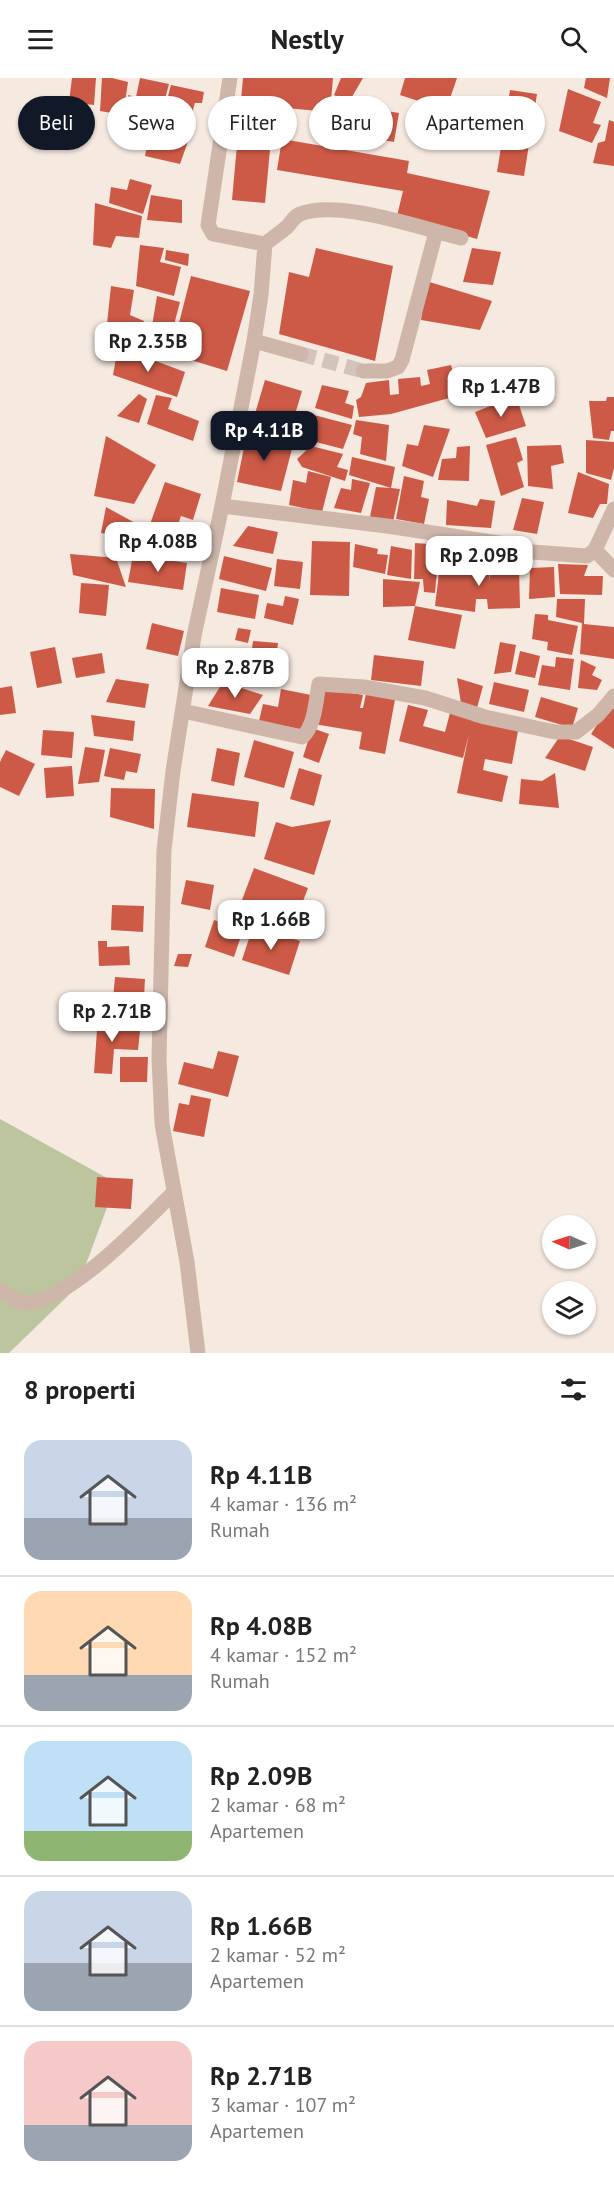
<!DOCTYPE html>
<html lang="id">
<head>
<meta charset="utf-8">
<style>
  :root { --surface:#fff; --page:#f6f6f6; --text:#222; --muted:#767676; --line:#e0e0e0; --accent:#111827 }
  body { margin:0; font-family:"PT Sans",sans-serif; background:var(--page); color:var(--text); height:100vh; display:flex; flex-direction:column; font-size:22px; white-space:nowrap }
  * { box-sizing:border-box; margin:0 }
  p { font-size:20px; color:var(--muted) }
  .icon { flex:none; width:33px; height:33px; fill:none; stroke:currentColor; stroke-width:2; stroke-linecap:round; stroke-linejoin:round }
  .map { position:relative; height:1275px; overflow:hidden }
  .panel { display:flex; flex-direction:column; background:var(--surface); flex:1 }
  .panel>* { flex:none }
  .hud { position:absolute; left:18px; top:18px; width:579px; height:54px; display:flex; gap:12px }
  .needle { width:39px; rotate:273deg }
  .fabs { position:absolute; left:542px; top:1137px; display:grid; gap:12px }
  .fabs a { display:grid; place-items:center; width:54px; height:54px; border-radius:50%; background:var(--surface); box-shadow:0 2px 4px #0004; font-size:30px }
  .price { position:absolute; translate:-50% -51px; padding:0 14px; border-radius:12px; background:#fff; color:#222; font-size:20px; line-height:39px; filter:drop-shadow(0 2px 3px #0008) }
  .price::after { content:''; position:absolute; left:50%; top:36px; width:18px; height:14px; margin-left:-9px; background:inherit; clip-path:polygon(0 0,100% 0,50% 100%) }
  .price.current { background:var(--accent); color:#fff }
  ul { padding:0; list-style:none }
  li { display:flex; align-items:center; gap:18px; height:150px; padding:0 24px }
  li+li { border-top:2px solid var(--line) }
  li span { display:grid; place-items:center; flex:none; width:168px; height:120px; border-radius:18px; color:#555 }
  li>.icon { margin-inline-start:auto }
  span .icon { width:72px; height:72px; fill:#fffc; stroke-width:1 }
  li b { font-size:26px }
  h2 { display:flex; justify-content:space-between; align-items:center; height:72px; padding:0 24px; font-size:26px }
  .pill { padding:0 21px; border-radius:27px; background:var(--surface); box-shadow:0 2px 4px #0004; font-size:21px; line-height:54px }
  .pill.current { background:var(--accent); color:#fff }
  header { display:flex; justify-content:space-between; align-items:center; height:78px; padding:0 24px; background:var(--surface); font-size:27px; font-weight:600 }
  .map>svg:first-child { display:block }
</style>
</head>
<body>
<header><svg class="icon" aria-label="menu" viewBox="0 0 24 24"><path d="M4 6h16M4 12h16M4 18h16"/></svg>Nestly<svg class="icon" aria-label="search" viewBox="0 0 24 24"><circle cx="10" cy="10" r="6"/><path d="M15 15l6 6"/></svg></header>
<div class="map">
<svg width="614" height="1275" viewBox="0 0 614 1275">
  <rect width="100%" height="100%" fill="#f5e9e0"/>
  <polygon fill="#bcc59e" points="0,1041 116,1105 78,1208 9,1275 0,1275"/>
  <g fill="#cc5a46">
    <polygon points="72,0 96,0 94,27 69,24"/>
    <polygon points="102,0 112,0 128,4 123,37 100,33"/>
    <polygon points="140,0 169,6 160,40 128,40 128,17 136,19"/>
    <polygon points="243,0 333,0 330,34 274,29 265,125 232,122"/>
    <polygon points="341,0 363,0 349,24 334,17"/>
    <polygon points="405,0 457,0 446,32 400,17"/>
    <polygon points="586,0 610,0 607,20 584,10"/>
    <polygon points="171,7 204,14 202,25 195,25 189,45 163,37"/>
    <polygon points="568,11 601,24 593,45 601,47 592,65 559,53"/>
    <polygon points="510,12 537,16 524,98 497,94"/>
    <polygon points="356,28 399,35 394,64 351,57"/>
    <polygon points="609,42 614,44 614,88 593,85 598,65 605,63"/>
    <polygon points="164,45 191,55 180,86 145,78 149,57 164,58"/>
    <polygon points="282,61 409,83 407,95 490,113 477,161 397,138 403,113 277,92"/>
    <polygon points="130,101 152,107 143,136 109,125 111,109 127,112"/>
    <polygon points="151,117 182,122 182,145 147,142"/>
    <polygon points="95,125 142,138 139,160 116,158 111,170 93,167"/>
    <polygon points="140,167 164,170 160,184 181,189 174,218 136,208"/>
    <polygon points="316,170 393,188 375,283 279,256 289,194 309,199"/>
    <polygon points="472,170 501,174 493,207 463,204"/>
    <polygon points="166,172 189,176 188,188 165,182"/>
    <polygon points="191,198 250,213 227,293 171,276"/>
    <polygon points="426,203 492,223 480,252 421,242"/>
    <polygon points="111,208 134,212 130,237 144,243 141,259 106,255"/>
    <polygon points="157,218 180,224 170,262 150,260"/>
    <polygon points="118,269 185,294 177,319 113,297"/>
    <polygon points="451,287 460,317 391,336 359,339 356,322 361,319 366,305 389,302 390,317 399,316 398,301 420,299 421,308 430,306 427,292"/>
    <polygon points="265,302 302,313 288,360 251,349"/>
    <polygon points="322,307 349,313 345,325 354,328 352,341 315,330"/>
    <polygon points="139,316 147,321 139,345 117,338"/>
    <polygon points="156,317 172,320 168,331 199,343 193,363 147,346"/>
    <polygon points="516,318 526,348 486,360 475,334"/>
    <polygon points="607,319 614,319 614,353 611,353 609,362 593,360 589,323 606,323"/>
    <polygon points="314,337 352,347 343,371 308,362"/>
    <polygon points="356,342 389,347 386,383 360,376 362,359 353,356"/>
    <polygon points="424,347 450,351 433,399 402,388 407,366 418,368"/>
    <polygon points="247,355 293,367 281,413 237,404"/>
    <polygon points="106,358 156,387 134,426 94,418"/>
    <polygon points="516,359 523,382 517,385 524,409 501,418 486,367"/>
    <polygon points="586,362 614,364 614,390 611,402 586,395"/>
    <polygon points="561,367 564,385 551,388 553,411 528,408 527,368"/>
    <polygon points="311,368 343,376 337,389 348,392 345,403 302,389 297,381"/>
    <polygon points="470,368 469,403 438,402 442,381 456,380 457,369"/>
    <polygon points="352,379 395,389 391,410 400,411 393,444 370,439 376,409 391,410 349,397"/>
    <polygon points="308,393 331,399 322,434 289,427 293,402 306,405"/>
    <polygon points="578,394 609,406 607,426 600,426 593,440 568,435"/>
    <polygon points="404,398 424,403 421,419 429,421 424,446 396,441"/>
    <polygon points="352,401 370,405 361,435 334,430 341,410 351,412"/>
    <polygon points="165,404 201,416 193,442 181,438 173,461 148,452"/>
    <polygon points="522,420 544,424 537,456 513,452"/>
    <polygon points="480,421 495,423 491,450 446,447 447,422 477,428"/>
    <polygon points="106,429 137,446 130,460 101,455"/>
    <polygon points="248,448 278,454 273,476 233,468"/>
    <polygon points="312,463 350,464 349,518 310,517"/>
    <polygon points="415,465 444,467 443,492 437,493 435,515 424,514 423,501 414,501"/>
    <polygon points="355,466 378,471 377,476 388,477 385,496 353,489"/>
    <polygon points="391,468 412,472 411,501 387,497"/>
    <polygon points="70,476 116,480 126,509 73,497"/>
    <polygon points="133,477 187,485 183,512 128,504"/>
    <polygon points="224,478 272,490 266,513 219,501"/>
    <polygon points="467,478 491,480 489,503 492,490 519,490 520,530 488,531 487,521 476,521 475,534 435,528 439,495 457,495 457,487 465,488 465,497"/>
    <polygon points="277,481 303,484 300,511 274,508"/>
    <polygon points="558,486 588,487 584,498 603,498 602,517 560,516"/>
    <polygon points="554,489 555,519 529,521 530,490"/>
    <polygon points="383,501 420,504 415,528 383,529"/>
    <polygon points="81,505 109,507 106,538 79,535"/>
    <polygon points="221,510 259,517 255,541 217,534"/>
    <polygon points="285,518 299,521 293,547 264,540 267,525 283,528"/>
    <polygon points="557,521 585,521 584,546 614,549 614,581 580,576 582,545 556,539"/>
    <polygon points="415,528 462,537 455,571 408,562"/>
    <polygon points="535,536 548,537 548,542 578,548 572,577 547,572 548,564 532,561"/>
    <polygon points="152,545 184,553 178,578 146,571"/>
    <polygon points="238,550 251,552 248,565 235,562"/>
    <polygon points="253,563 278,565 275,589 250,586"/>
    <polygon points="500,564 516,567 511,594 494,596"/>
    <polygon points="55,569 62,605 37,610 30,574"/>
    <polygon points="206,573 243,575 243,587 202,585"/>
    <polygon points="520,573 540,578 535,600 515,596"/>
    <polygon points="102,575 105,595 76,600 72,580"/>
    <polygon points="374,577 424,583 421,608 371,602"/>
    <polygon points="556,579 574,581 570,612 538,607 542,587 555,589"/>
    <polygon points="581,582 596,589 592,597 602,602 597,612 578,610"/>
    <polygon points="457,600 483,608 477,630 461,625"/>
    <polygon points="116,601 149,606 145,630 106,624"/>
    <polygon points="223,604 263,617 250,636 208,628"/>
    <polygon points="494,604 529,612 524,634 489,626"/>
    <polygon points="12,608 16,635 0,637 0,610"/>
    <polygon points="320,609 363,617 360,630 363,630 367,611 396,616 385,676 359,671 362,654 314,646"/>
    <polygon points="281,611 311,617 304,652 259,643 263,626 278,629"/>
    <polygon points="541,619 578,630 572,650 535,639"/>
    <polygon points="408,627 428,632 423,648 445,654 450,635 473,641 472,643 518,653 512,686 485,681 483,692 508,698 502,724 457,715 469,656 463,680 399,663"/>
    <polygon points="609,628 614,631 614,671 591,656"/>
    <polygon points="91,637 135,643 133,663 94,658"/>
    <polygon points="312,650 329,656 319,685 303,679"/>
    <polygon points="43,652 74,654 72,680 41,677"/>
    <polygon points="560,658 593,669 585,693 545,680"/>
    <polygon points="254,662 294,674 284,710 244,699"/>
    <polygon points="85,669 105,672 99,704 78,706"/>
    <polygon points="110,670 141,676 137,695 126,693 124,702 104,698"/>
    <polygon points="217,670 240,675 234,708 211,703"/>
    <polygon points="6,672 35,686 19,718 0,709 0,684"/>
    <polygon points="72,688 74,718 46,720 44,690"/>
    <polygon points="299,690 322,697 314,728 290,721"/>
    <polygon points="555,695 559,730 519,726 521,701 542,703"/>
    <polygon points="111,710 155,711 154,751 110,739"/>
    <polygon points="192,715 259,724 255,759 187,749"/>
    <polygon points="331,742 314,797 264,781 276,744 292,749"/>
    <polygon points="254,790 308,810 293,850 239,830"/>
    <polygon points="186,802 214,807 210,832 181,826"/>
    <polygon points="112,827 144,828 143,854 111,852"/>
    <polygon points="214,842 243,852 234,879 205,869"/>
    <polygon points="253,848 300,863 289,897 242,882"/>
    <polygon points="98,863 107,863 107,869 129,868 130,887 99,888"/>
    <polygon points="178,876 192,876 188,889 174,888"/>
    <polygon points="115,899 145,901 143,935 112,933"/>
    <polygon points="98,938 120,940 123,952 140,953 138,972 114,971 112,996 94,995"/>
    <polygon points="218,973 239,978 228,1019 178,1006 184,984 213,991"/>
    <polygon points="120,979 148,979 147,1004 120,1004"/>
    <polygon points="191,1017 211,1021 204,1059 173,1053 179,1025 189,1027"/>
    <polygon points="97,1099 133,1101 131,1131 95,1129"/>
  </g>
  <g fill="none" stroke-linecap="round" stroke-linejoin="round">
    <polyline stroke="#d0c4bc" stroke-width="15" stroke-dasharray="15 8" stroke-linecap="butt" points="301,276 363,293"/>
    <g stroke="#ceb7aa" stroke-width="15">
      <path d="M265,166c7,-6 15,-11 22,-17 5,-5 6,-10 13,-13 39,-15 120,14 161,24"/>
      <polyline points="254,263 301,276"/>
      <polyline points="363,293 387,293 398,289 402,282 436,154"/>
      <polyline points="222,428 387,448 505,466 532,474 587,478 595,472 614,431"/>
      <polyline points="595,472 614,492"/>
      <path d="M183,633l119,26c13,-10 14,-38 17,-53l45,3 61,11 60,19 70,15h21l22,-17 16,-19"/>
      <path d="M0,1212c6,3 14,10 20,12 41,9 126,-82 154,-110"/>
      <polyline points="198,1275 187,1184 162,1046 159,981 164,772 173,693 194,558 222,428 254,263 261,217 265,166 213,156 208,147 230,0"/>
    </g>
  </g>
</svg>
<div class="fabs">
<a><svg class="needle" viewBox="-14 -14 28 28"><path d="M0-13l5 13h-10z" fill="#e53935"/><path d="M0 13l5-13h-10z" fill="#767676"/></svg></a>
<a><svg class="icon" aria-label="layers" viewBox="0 0 24 24"><path d="M12 4l9 5-9 5-9-5zM3 14l9 5 9-5"/></svg></a>
</div>
<b class="price" style="left:148px;top:295px">Rp 2.35B</b>
<b class="price" style="left:501px;top:340px">Rp 1.47B</b>
<b class="price current" style="left:264px;top:384px">Rp 4.11B</b>
<b class="price" style="left:158px;top:495px">Rp 4.08B</b>
<b class="price" style="left:479px;top:509px">Rp 2.09B</b>
<b class="price" style="left:235px;top:621px">Rp 2.87B</b>
<b class="price" style="left:271px;top:873px">Rp 1.66B</b>
<b class="price" style="left:112px;top:965px">Rp 2.71B</b>
<div class="hud">
<a class="pill current">Beli</a>
<a class="pill">Sewa</a>
<a class="pill">Filter</a>
<a class="pill">Baru</a>
<a class="pill">Apartemen</a>
</div>
</div>
<section class="panel">
<h2>8 properti<svg class="icon" aria-label="filters" viewBox="0 0 24 24"><path d="M4 7h16M4 17h16"/><circle cx="9" cy="7" r="2"/><circle cx="15" cy="17" r="2"/></svg></h2>
<ul>
<li><span style="background:linear-gradient(#c9d6e8 65%,#9aa5b1 0)"><svg class="icon" aria-label="home" viewBox="0 0 24 24"><path d="M3 11l9-7 9 7M6 9v11h12V9"/></svg></span><div><b>Rp 4.11B</b><p>4 kamar · 136 m²</p><p>Rumah</p></div></li>
<li><span style="background:linear-gradient(#ffd9b3 70%,#9aa5b1 0)"><svg class="icon" aria-label="home" viewBox="0 0 24 24"><path d="M3 11l9-7 9 7M6 9v11h12V9"/></svg></span><div><b>Rp 4.08B</b><p>4 kamar · 152 m²</p><p>Rumah</p></div></li>
<li><span style="background:linear-gradient(#bfe0f5 75%,#8fb573 0)"><svg class="icon" aria-label="home" viewBox="0 0 24 24"><path d="M3 11l9-7 9 7M6 9v11h12V9"/></svg></span><div><b>Rp 2.09B</b><p>2 kamar · 68 m²</p><p>Apartemen</p></div></li>
<li><span style="background:linear-gradient(#c9d6e8 60%,#9aa5b1 0)"><svg class="icon" aria-label="home" viewBox="0 0 24 24"><path d="M3 11l9-7 9 7M6 9v11h12V9"/></svg></span><div><b>Rp 1.66B</b><p>2 kamar · 52 m²</p><p>Apartemen</p></div></li>
<li><span style="background:linear-gradient(#f6c9c9 70%,#9aa5b1 0)"><svg class="icon" aria-label="home" viewBox="0 0 24 24"><path d="M3 11l9-7 9 7M6 9v11h12V9"/></svg></span><div><b>Rp 2.71B</b><p>3 kamar · 107 m²</p><p>Apartemen</p></div></li>
</ul>
</section>
</body>
</html>
